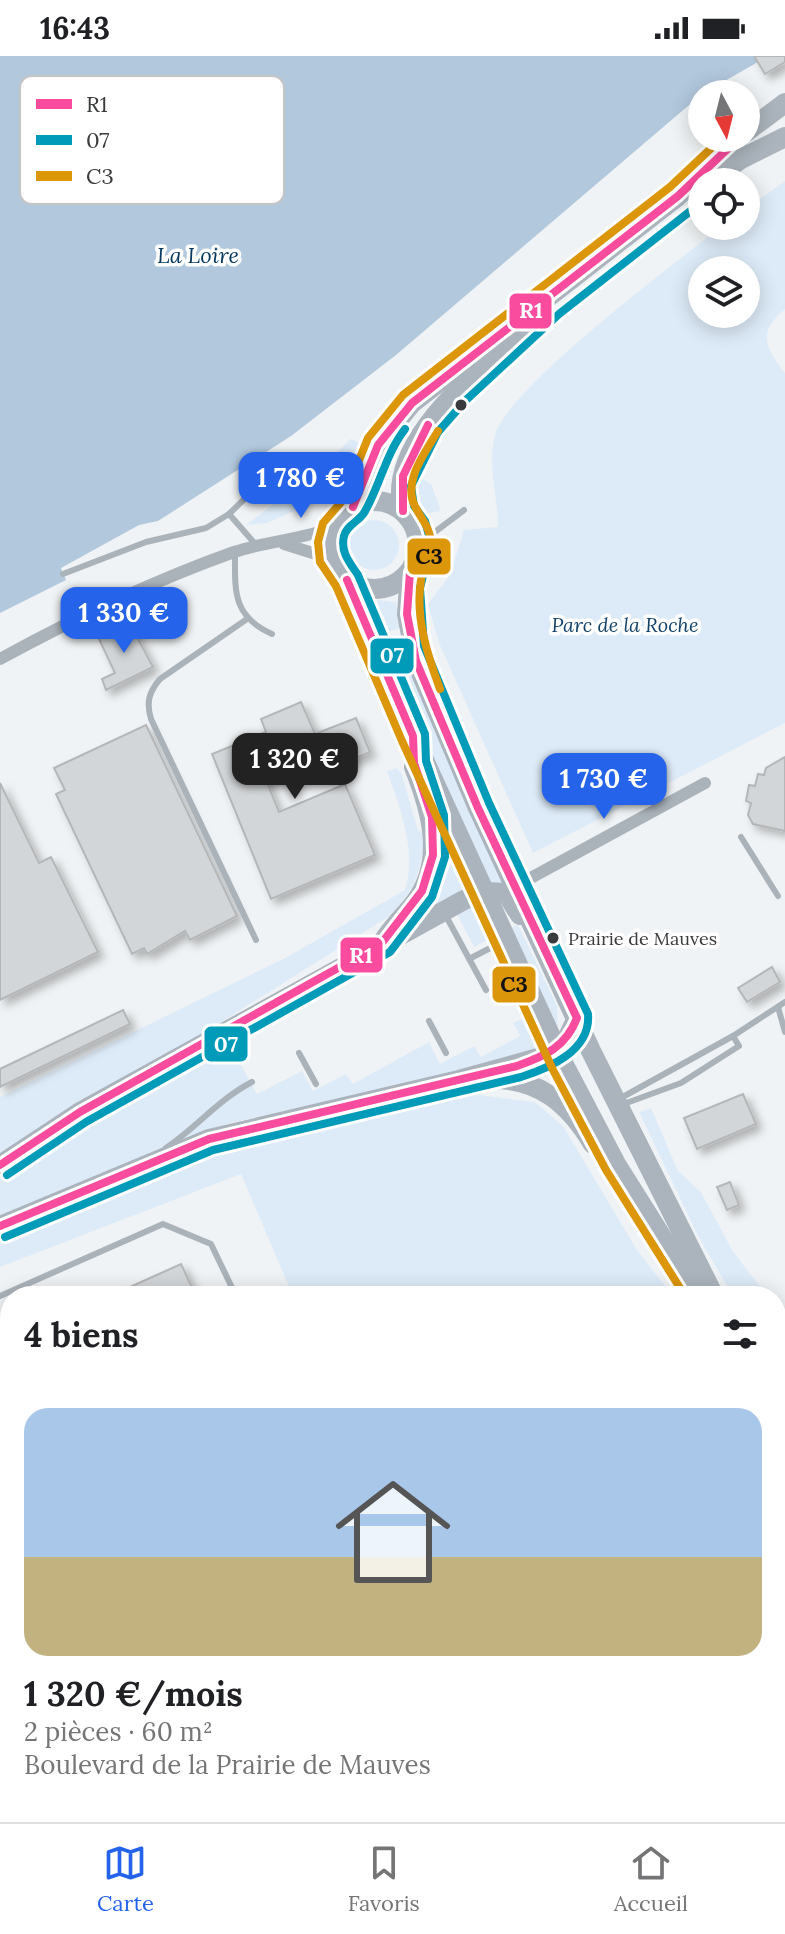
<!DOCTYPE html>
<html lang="fr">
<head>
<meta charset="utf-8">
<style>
  :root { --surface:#fff; --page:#f6f6f6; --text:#202124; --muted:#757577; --line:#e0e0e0; --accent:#2563eb }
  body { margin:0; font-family:Lora,serif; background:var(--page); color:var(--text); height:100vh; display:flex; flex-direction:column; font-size:30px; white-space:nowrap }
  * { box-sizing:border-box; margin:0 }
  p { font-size:26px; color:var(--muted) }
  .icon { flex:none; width:44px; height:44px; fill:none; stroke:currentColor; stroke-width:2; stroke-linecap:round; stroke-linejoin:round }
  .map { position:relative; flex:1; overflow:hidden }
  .panel { position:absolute; left:0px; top:1230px; width:786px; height:536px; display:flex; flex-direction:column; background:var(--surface); border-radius:32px 32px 0 0; box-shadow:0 4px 20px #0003 }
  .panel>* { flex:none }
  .needle { width:52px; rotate:173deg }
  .controls { position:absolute; left:688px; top:24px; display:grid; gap:16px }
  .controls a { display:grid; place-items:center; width:72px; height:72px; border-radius:50%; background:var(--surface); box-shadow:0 4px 20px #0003; font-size:40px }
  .price { position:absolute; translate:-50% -68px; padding:0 18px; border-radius:16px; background:var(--accent); color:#fff; font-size:26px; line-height:52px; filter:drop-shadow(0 2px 4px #0008) }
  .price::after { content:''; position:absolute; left:50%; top:48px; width:24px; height:18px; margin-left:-12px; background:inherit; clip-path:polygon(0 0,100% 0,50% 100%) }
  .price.selected { background:#222; color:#fff }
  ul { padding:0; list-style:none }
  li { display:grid; align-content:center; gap:16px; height:424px; padding:0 24px }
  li+li { border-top:2px solid var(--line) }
  li span { display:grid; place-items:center; height:248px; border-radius:24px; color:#555 }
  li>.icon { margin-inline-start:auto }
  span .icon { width:144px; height:144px; fill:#fffc; stroke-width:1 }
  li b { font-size:34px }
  h2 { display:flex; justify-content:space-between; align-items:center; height:96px; padding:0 24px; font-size:34px }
  .status { display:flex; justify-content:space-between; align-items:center; height:56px; padding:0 40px; background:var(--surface); direction:ltr }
  .status svg { height:22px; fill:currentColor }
  .tabs { display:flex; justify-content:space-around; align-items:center; height:112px; border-top:2px solid var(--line); background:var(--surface); font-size:22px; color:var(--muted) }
  .tabs a { display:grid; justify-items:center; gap:4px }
  .tabs .selected { color:var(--accent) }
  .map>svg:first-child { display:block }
</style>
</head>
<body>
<div class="status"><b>16:43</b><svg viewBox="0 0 49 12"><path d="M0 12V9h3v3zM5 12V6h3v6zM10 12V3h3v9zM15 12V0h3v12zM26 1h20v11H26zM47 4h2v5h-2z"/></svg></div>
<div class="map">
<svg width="785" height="1766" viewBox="0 0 785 1766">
  <defs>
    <filter id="shadow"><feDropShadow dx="5.5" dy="5.5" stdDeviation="4" flood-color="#0004"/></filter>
  </defs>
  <rect width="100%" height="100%" fill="#f0f3f5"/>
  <g fill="#ddebf8" fill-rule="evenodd">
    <path d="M785,125v128c-27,23 -21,37 0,64v350l-252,130 -94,-210 -11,-39 22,-29 14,-45 34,-3c0,-29 -11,-63 -3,-92 14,-48 178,-170 223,-206l28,-3v-17zM702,214h44v44h-44z"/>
    <polygon points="351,383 361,388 333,447 316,446 318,414"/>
    <polygon points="413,417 431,428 441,455 425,458 409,445"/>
    <polygon points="312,419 312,447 267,467 246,469"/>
    <circle cx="374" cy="489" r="25"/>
    <polygon points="377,544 396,546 400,572 378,579 370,554"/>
    <polygon points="402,583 511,832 490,828 381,589"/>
    <path d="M397,712l5,7 16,56 7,1c-5,41 -7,55 -37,85l-181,114 -207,123v-57l285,-139 120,-68c12,-39 -5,-82 -18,-119z"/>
    <polygon points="440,777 467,834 415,865"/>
    <polygon points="474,848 491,882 474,891 456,856"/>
    <polygon points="518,869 557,950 558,972 510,872"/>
    <polygon points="529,960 542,993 519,1002 226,1068 0,1163 0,1122 42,1092 230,989 257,1038 302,1015 313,1035 346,1018 353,1028 429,986 440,1008 474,990 481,1001 520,980 513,967"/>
    <polygon points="470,1038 535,1046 563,1070 637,1194 673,1240 293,1240 241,1118 0,1211 0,1187 224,1095"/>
    <polygon points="651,1052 678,1115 701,1136 732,1194 767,1240 733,1240 698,1180 639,1056"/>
  </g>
  <polygon fill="#b2c8dd" points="0,0 754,0 758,6 702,38 396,299 291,380 158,465 139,469 61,512 66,524 0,557"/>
  <g fill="#d3d6d8" stroke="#b4b6b8" stroke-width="2" filter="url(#shadow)">
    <polygon points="754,0 785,0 785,6 765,18"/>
    <polygon points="129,566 153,611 106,634 102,623 115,617 99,583"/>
    <polygon points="301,646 315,678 356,662 370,696 342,708 336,694 266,724 279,756 345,728 375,799 271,843 212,698 266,676 261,663"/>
    <polygon points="146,669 237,860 190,884 185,875 147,898 144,892 132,898 56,738 65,734 54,712"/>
    <polygon points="785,701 785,775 753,768 748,759 751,747 746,745 749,729 755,730 758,718 764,719 766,712"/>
    <polygon points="0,727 39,807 51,801 98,896 0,944"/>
    <polygon points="772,911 780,926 747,946 738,932"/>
    <polygon points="123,954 130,968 0,1031 0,1013"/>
    <polygon points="743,1038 756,1068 697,1093 684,1062"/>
    <polygon points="730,1126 739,1149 727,1154 717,1131"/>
    <polygon points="181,1208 196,1240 110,1240"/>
  </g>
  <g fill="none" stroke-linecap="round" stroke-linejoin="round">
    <g stroke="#aab2ba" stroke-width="6">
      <polyline points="229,458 257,490"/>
      <polyline points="419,488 464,454"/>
      <path d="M235,496c0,39 -3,64 37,82"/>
      <polyline points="63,518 146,486 206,472 229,458 265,423"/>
      <path d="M247,563l-87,60c-11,13 -14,23 -9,40l105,221"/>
      <polyline points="741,781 778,840"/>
      <polyline points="446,860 486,934"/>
      <polyline points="469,903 502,886"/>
      <polyline points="778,951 785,976"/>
      <polyline points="429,965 446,997"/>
      <polyline points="299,997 316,1028"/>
      <polyline points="619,1043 733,980 785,946"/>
      <polyline points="621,1049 681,1027 739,990 733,980"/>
      <path d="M166,1092c31,-21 53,-49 86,-66"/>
      <polyline points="0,1240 163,1168 211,1188 236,1240"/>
      <polyline points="0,1411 10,1406"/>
    </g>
    <g stroke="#aab2ba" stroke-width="12">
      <polyline points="284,488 332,503"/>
      <path d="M0,603c75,-41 153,-78 234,-107 33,-11 67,-12 100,-25"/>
      <polyline points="516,830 705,727"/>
      <polyline points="776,1564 785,1566"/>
      <polyline points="498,1756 504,1766"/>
      <polyline points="0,1765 52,1757 67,1766"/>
      <polyline points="204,1766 208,1756"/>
    </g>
    <g stroke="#abb4bc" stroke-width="20">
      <polyline points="746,76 785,47"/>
      <polyline points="708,126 741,103 785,81"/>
      <circle cx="374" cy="489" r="44"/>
      <polyline points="353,451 378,389 412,347 678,140 739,82"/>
      <path d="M403,455c-17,-70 73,-136 118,-179"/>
      <polyline points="410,516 407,558 416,605 478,752 591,995 714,1240"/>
      <polyline points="347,524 413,680 564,1009 616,1108 699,1240"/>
      <path d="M384,884c9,-14 21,-25 31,-38 31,-42 16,-92 -1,-135"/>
      <path d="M491,1023c48,-1 78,25 102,65"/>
      <polyline points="0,1109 80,1056 464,844 485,836 506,837 520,859"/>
      <polyline points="0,1170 209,1083 459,1024 549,999 564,989 577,962"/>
      <polyline points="776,1338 785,1349"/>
    </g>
    <defs>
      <g id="rail">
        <polyline points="776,1318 785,1315"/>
        <polyline points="776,1349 785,1346"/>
        <polyline points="0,1566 10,1563"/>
        <polyline points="0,1587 10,1584"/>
      </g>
    </defs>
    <use href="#rail" stroke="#b4b8bd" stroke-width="7"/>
    <use href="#rail" stroke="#fff" stroke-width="4" stroke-dasharray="12" stroke-linecap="butt"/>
    <defs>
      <g id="bus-1">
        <polyline points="353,451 378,389 412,347 678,140 739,82"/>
        <polyline points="403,455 403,420 428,369"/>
        <polyline points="0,1109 80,1056 381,888 422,835 433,799 432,761 414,707 413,680 347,524"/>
        <path d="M0,1170l209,-87 308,-73c28,-10 49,-19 60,-48l-99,-210 -62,-147 -9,-47 3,-42"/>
      </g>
      <g id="bus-2">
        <path d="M7,1119l79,-53 304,-170 42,-55 13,-40 -1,-42 -18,-54 -1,-27 -67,-159c-8,-12 -18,-23 -14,-39 3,-11 14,-14 20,-23 16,-27 21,-58 41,-84"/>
        <path d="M5,1181l208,-87 308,-73c28,-9 70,-26 67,-63l-99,-211 -65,-157 -4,-58 11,-45 -6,-22 -11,-15 -3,-20 27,-54 27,-31 94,-87 143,-112"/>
      </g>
      <g id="bus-3">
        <path d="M438,375c-13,22 -38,53 -21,79 6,11 14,20 14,34 0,13 -8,23 -10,36 -6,37 6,74 19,109"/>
        <polyline points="685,1240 606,1114 553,1014 402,685 336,530 320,506 318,486 323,467 343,444 368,382 403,339 670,131 722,82"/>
      </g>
    </defs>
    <use href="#bus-1" stroke="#fff" stroke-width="14"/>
    <use href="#bus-2" stroke="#fff" stroke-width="14"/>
    <use href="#bus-3" stroke="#fff" stroke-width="14"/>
    <use href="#bus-1" stroke="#f94c9e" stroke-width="8"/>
    <use href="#bus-2" stroke="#009bb9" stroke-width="8"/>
    <use href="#bus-3" stroke="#db9609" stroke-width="8"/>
  </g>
  <g fill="#3a3b3d" stroke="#fff" stroke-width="3">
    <circle cx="461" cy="349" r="7"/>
    <circle cx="553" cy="882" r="7"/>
  </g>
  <g text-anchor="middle" stroke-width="7" stroke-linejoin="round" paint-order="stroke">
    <g font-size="18" fill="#3a3b3d" stroke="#fff" text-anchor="start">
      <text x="568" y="889">Prairie de Mauves</text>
    </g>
    <g font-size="20" font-style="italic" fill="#13436a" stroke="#fff">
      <text x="625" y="576">Parc de la Roche</text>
    </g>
    <g font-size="22" font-style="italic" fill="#04385e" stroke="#fff">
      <text x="198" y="207">La Loire</text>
    </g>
  </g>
  <rect x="20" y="20" width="264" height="128" rx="12" fill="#fff" stroke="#c4c4c5" stroke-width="2"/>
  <rect x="36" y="43" width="36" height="10" fill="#f94c9e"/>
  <rect x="36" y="79" width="36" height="10" fill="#009bb9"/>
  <rect x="36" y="115" width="36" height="10" fill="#db9609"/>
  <g font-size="22" fill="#3a3b3d">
    <text x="86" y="56">R1</text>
    <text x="86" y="92">07</text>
    <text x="86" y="128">C3</text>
  </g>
  <g stroke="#fff" stroke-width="3">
    <rect x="508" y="236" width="45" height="38" rx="8" fill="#f94c9e"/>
    <rect x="406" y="481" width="46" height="39" rx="8" fill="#db9609"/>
    <rect x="369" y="581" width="46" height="38" rx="8" fill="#009bb9"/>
    <rect x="339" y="880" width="45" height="38" rx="8" fill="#f94c9e"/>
    <rect x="491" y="909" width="46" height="39" rx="8" fill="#db9609"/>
    <rect x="203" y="969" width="46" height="38" rx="8" fill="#009bb9"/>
  </g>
  <g font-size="22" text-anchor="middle" font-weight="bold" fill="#fff">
    <text x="531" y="262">R1</text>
    <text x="392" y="607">07</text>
    <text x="361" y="907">R1</text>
    <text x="226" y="996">07</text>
  </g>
  <g font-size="22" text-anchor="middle" font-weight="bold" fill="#111">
    <text x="429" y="508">C3</text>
    <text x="514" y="936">C3</text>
  </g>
</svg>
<div class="controls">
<a><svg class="needle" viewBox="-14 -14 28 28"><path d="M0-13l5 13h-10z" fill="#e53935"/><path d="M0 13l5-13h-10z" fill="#757577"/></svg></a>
<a><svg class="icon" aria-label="locate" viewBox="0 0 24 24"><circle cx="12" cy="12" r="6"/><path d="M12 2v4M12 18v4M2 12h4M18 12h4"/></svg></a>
<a><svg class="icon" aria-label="layers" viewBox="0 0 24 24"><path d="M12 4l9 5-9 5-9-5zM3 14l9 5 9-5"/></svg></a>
</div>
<b class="price" style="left:301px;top:464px">1 780 €</b>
<b class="price" style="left:124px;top:599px">1 330 €</b>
<b class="price selected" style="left:295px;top:745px">1 320 €</b>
<b class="price" style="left:604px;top:765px">1 730 €</b>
<section class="panel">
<h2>4 biens<svg class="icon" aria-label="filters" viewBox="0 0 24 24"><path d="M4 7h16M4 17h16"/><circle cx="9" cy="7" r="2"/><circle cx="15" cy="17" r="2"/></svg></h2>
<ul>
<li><span style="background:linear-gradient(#a9c7e8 60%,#c2b280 0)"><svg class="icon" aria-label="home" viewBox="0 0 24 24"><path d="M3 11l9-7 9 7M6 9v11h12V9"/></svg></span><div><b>1 320 €/mois</b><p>2 pièces · 60 m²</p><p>Boulevard de la Prairie de Mauves</p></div></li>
</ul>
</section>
</div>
<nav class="tabs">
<a class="selected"><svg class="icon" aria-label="map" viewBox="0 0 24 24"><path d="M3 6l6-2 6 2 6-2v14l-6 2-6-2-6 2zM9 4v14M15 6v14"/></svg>Carte</a>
<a><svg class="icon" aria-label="saved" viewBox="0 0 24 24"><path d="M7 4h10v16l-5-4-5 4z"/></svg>Favoris</a>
<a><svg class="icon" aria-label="home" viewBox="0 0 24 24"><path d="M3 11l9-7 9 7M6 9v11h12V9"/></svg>Accueil</a>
</nav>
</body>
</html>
